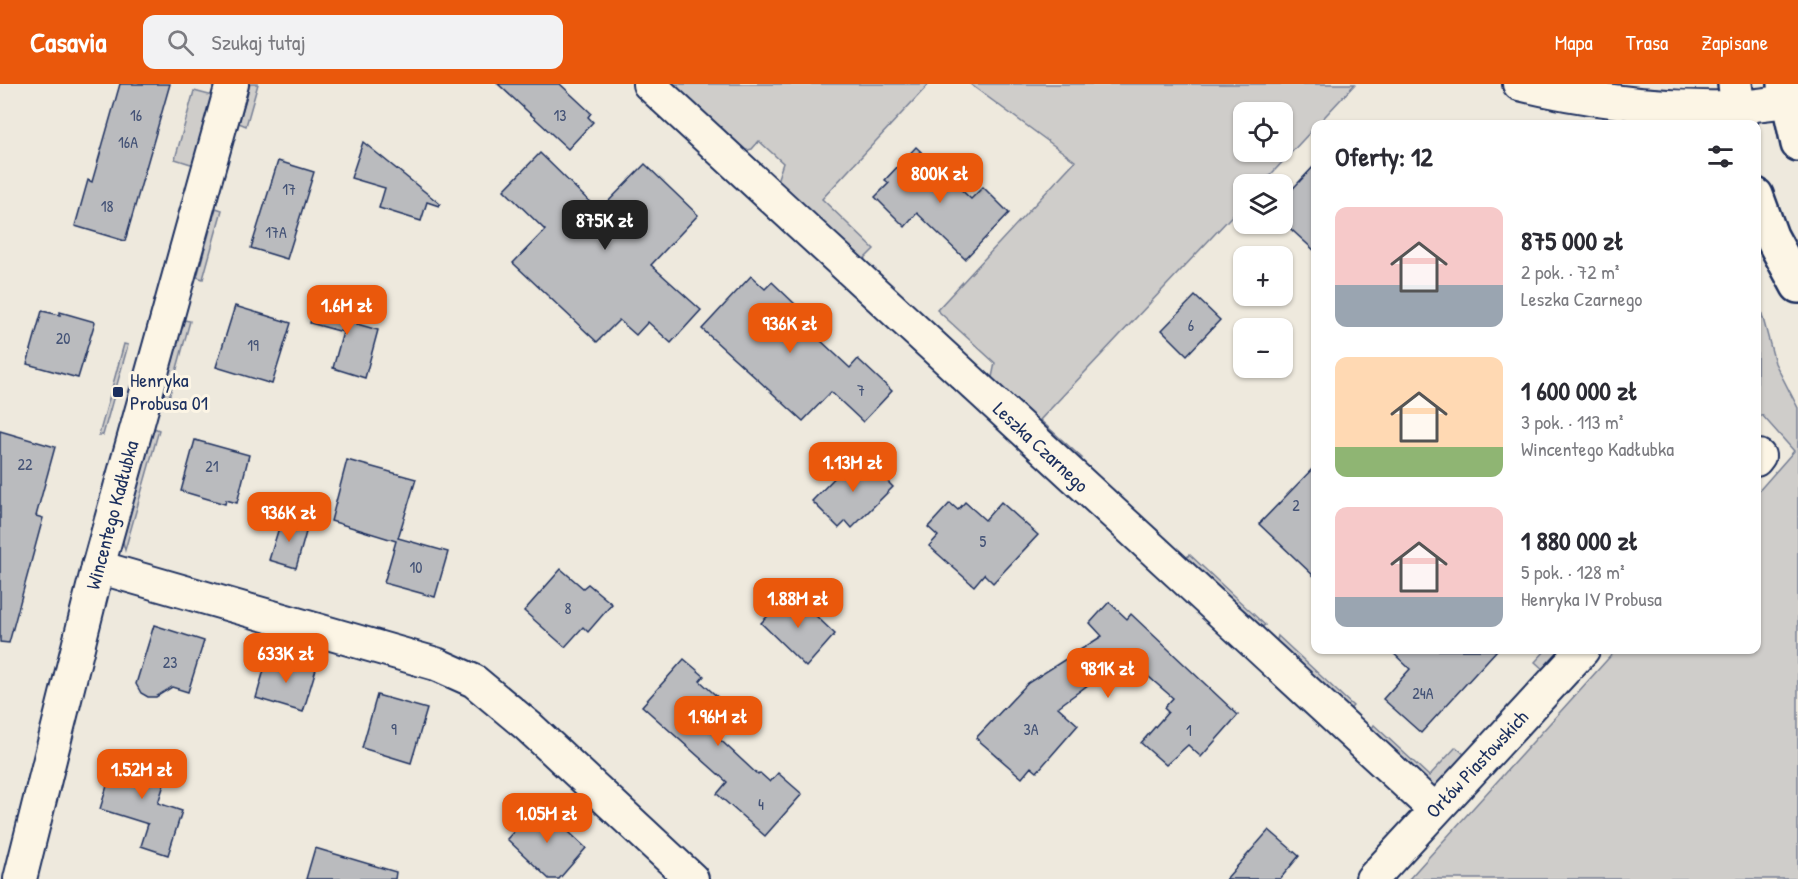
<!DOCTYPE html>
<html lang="pl">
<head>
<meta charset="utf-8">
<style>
  :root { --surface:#fff; --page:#f2f2f3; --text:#2b2b33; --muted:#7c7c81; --accent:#ea580c }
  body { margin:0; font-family:"Patrick Hand",sans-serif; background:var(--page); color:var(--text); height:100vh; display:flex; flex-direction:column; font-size:22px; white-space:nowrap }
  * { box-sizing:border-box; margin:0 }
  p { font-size:20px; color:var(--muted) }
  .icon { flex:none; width:33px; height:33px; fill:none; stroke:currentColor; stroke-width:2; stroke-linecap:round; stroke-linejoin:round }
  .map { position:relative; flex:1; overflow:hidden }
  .drawer { position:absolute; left:1311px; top:36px; width:450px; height:534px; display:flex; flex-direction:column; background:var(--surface); border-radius:12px; box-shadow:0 2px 4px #0004 }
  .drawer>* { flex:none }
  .controls { position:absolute; left:1233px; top:18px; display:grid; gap:12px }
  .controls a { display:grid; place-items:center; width:60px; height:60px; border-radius:12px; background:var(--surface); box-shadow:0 2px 4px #0004; font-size:30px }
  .price { position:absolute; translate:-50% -51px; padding:0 14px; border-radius:12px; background:var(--accent); color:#fff; font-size:20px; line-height:39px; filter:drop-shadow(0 2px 3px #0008) }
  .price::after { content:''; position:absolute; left:50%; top:36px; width:18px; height:14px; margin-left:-9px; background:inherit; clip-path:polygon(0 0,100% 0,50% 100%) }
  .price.selected { background:#222; color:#fff }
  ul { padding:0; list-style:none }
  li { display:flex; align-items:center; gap:18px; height:150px; padding:0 24px }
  li span { display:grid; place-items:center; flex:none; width:168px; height:120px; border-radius:12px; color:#555 }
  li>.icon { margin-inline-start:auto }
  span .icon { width:72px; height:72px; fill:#fffc; stroke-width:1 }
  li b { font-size:26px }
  h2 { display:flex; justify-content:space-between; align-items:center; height:72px; padding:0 24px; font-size:26px }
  header { display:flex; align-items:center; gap:36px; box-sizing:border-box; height:84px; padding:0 30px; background:var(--accent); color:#fff }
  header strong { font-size:28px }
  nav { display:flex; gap:33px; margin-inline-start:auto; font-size:21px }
  .search { width:420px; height:54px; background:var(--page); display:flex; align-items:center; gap:15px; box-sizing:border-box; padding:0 21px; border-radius:12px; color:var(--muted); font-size:22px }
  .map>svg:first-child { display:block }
</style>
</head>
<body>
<header>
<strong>Casavia</strong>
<div class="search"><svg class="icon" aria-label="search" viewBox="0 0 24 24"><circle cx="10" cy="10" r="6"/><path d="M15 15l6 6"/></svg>Szukaj tutaj</div>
<nav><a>Mapa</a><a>Trasa</a><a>Zapisane</a></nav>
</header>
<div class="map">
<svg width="1798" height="795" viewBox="0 0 1798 795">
  <rect width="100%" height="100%" fill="#eee9dd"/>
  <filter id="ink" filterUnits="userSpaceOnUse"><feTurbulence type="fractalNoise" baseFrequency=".0167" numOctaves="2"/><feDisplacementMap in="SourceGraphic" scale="12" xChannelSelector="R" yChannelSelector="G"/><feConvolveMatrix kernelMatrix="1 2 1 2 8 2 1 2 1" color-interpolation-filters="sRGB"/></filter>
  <g filter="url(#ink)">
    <g fill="#cfcdca" stroke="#757e94" stroke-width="1.5" fill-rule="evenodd">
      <polygon points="250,0 258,0 246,42 239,39"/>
      <polygon points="671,0 929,0 822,115 874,165 863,176 777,97 783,79 759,57 752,65 744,67"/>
      <path d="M970,0h385l-93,100h-18l-1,20 -203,216 42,38 -6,1 -85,-77 4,-19 -58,-53 138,-149zM1244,28h38v40h-38z"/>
      <polygon points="194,7 213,12 194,81 175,75"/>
      <polygon points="216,124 222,126 203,195 197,193"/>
      <polygon points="1757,212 1775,279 1798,324 1798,795 1409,795 1616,566 1756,566 1757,409 1794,367 1762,331 1757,336"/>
      <polygon points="184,236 190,237 167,321 161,319"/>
      <polygon points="124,260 128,261 103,351 99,351"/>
      <polygon points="154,344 159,346 125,466 122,454"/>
      <polygon points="1189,470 1265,541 1260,544 1186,477"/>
      <polygon points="1278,552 1353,622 1348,627 1276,559"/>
      <polygon points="1546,566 1564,566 1545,587 1535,578"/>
      <polygon points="1374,641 1429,692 1456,663 1465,671 1433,707 1370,648"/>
    </g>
    <g fill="#babbbe" stroke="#1b2f5e" stroke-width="1.5">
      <polygon points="120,0 170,0 125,157 75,142 88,96 92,98"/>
      <polygon points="498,0 560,0 591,29 588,33 593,38 568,65"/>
      <polygon points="363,58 440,120 439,122 427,118 421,137 379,124 385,104 351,94"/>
      <polygon points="916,63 971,115 983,103 1009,129 965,175 917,129 905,143 875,113 889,99 885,96"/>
      <polygon points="540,69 599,127 645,80 698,131 651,181 701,226 671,259 648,238 636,251 619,236 597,258 513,179 545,146 504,106"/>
      <polygon points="278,77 314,88 287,175 251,164"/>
      <polygon points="1316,80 1316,168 1282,137 1282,116"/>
      <polygon points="751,192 765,205 772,198 795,220 789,227 850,284 858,275 892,307 863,338 831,308 803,337 702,245"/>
      <polygon points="1195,212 1220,236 1187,271 1162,246"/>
      <polygon points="317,214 361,226 357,240 378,246 365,294 333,284 343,248 310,239"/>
      <polygon points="235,222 291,239 272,300 216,283"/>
      <polygon points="42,227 60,231 60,228 95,238 78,294 27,280"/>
      <polygon points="0,347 55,363 36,432 43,434 9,559 0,558"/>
      <polygon points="195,356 249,371 237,419 226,416 225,420 181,407"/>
      <polygon points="859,369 893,403 852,444 846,437 839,444 812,417"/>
      <polygon points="347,376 416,395 398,454 448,468 435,513 384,499 396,457 331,437"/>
      <polygon points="1316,381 1316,494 1259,440"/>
      <polygon points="965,418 985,436 1001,418 1038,451 993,499 984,490 974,502 929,462 938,452 928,443 950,419 958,426"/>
      <polygon points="282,434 308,441 296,484 269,476"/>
      <polygon points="561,485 583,504 588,500 612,520 588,548 583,543 565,563 524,527"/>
      <polygon points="791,508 835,550 806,583 761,539"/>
      <polygon points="1109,518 1127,535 1131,530 1238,631 1201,673 1188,661 1166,681 1141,659 1168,628 1164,624 1173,614 1126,573 1058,623 1078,641 1037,688 1031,683 1022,694 976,654 1028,599 1102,552 1090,539"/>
      <polygon points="154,541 204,557 188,608 172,603 156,613 148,613 141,609 136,600"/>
      <polygon points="1390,566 1497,566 1421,649 1383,615 1410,585"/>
      <polygon points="268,572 316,585 303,628 256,614"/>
      <polygon points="684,575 704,592 700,597 733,627 713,649 758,691 760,689 770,698 778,689 802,710 765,752 717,710 727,698 642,622"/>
      <polygon points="377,611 427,625 411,679 362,664"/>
      <polygon points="117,669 169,685 158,719 182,727 168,771 141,762 148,740 100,725"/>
      <polygon points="539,720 586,764 559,795 549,795 507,755"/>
      <polygon points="1269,746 1299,772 1280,795 1226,795"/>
      <polygon points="315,764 396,788 395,795 306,795"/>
    </g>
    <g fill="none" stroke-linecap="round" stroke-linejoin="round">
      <defs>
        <g id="street">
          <polyline points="649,0 1434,725"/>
          <path d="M1519,0c70,17 144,25 215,23 21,-1 43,-5 64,-7"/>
          <polyline points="1756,376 1759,372"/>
          <polyline points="98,483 436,580 474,597 528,642 692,795"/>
          <polyline points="20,795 98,483 232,0"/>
          <polyline points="1372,795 1583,566"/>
        </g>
        <g id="secondary">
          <polyline points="1735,0 1740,40"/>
          <polyline points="1785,0 1798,60"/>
          <polyline points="1756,111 1771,152 1798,202"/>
        </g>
      </defs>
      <use href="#street" stroke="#1b2f5e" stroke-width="36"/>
      <use href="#secondary" stroke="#1b2f5e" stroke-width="38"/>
      <use href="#street" stroke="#fcf5e5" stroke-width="32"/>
      <use href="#secondary" stroke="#fcf5e5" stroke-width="33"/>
    </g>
  </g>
  <rect fill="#1b2f5e" stroke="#fcf5e5" stroke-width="2" x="112" y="302" width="12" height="12" rx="3"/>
  <g text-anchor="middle" stroke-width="6" stroke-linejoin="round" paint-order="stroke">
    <g font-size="16" fill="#435276">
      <text x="136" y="37">16</text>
      <text x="560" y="37">13</text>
      <text x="128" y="64">16A</text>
      <text x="289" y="111">17</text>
      <text x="107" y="128">18</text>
      <text x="276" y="154">17A</text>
      <text x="1191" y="247">6</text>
      <text x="63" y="260">20</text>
      <text x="253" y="267">19</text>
      <text x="861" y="312">7</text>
      <text x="25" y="386">22</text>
      <text x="212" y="388">21</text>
      <text x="1296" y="427">2</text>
      <text x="983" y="463">5</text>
      <text x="416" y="489">10</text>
      <text x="568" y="530">8</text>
      <text x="170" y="584">23</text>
      <text x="1423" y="615">24A</text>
      <text x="394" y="651">9</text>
      <text x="1031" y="651">3A</text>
      <text x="1189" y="652">1</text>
      <text x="761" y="726">4</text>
    </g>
    <g font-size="20" fill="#1b2f5e" stroke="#fcf5e5" text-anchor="start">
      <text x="130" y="303">Henryka<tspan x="130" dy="23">Probusa 01</tspan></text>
    </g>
    <g font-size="20" fill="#1b2f5e" stroke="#fcf5e5">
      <text transform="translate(1041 363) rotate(43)" y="7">Leszka Czarnego</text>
      <text transform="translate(112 431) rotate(-75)" y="7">Wincentego Kadłubka</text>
      <text transform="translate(1477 680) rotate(-47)" y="7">Orłów Piastowskich</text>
    </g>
  </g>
</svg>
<div class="controls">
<a><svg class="icon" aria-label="locate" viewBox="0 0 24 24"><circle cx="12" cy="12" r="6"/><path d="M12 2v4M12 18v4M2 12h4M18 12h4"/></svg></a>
<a><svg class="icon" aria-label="layers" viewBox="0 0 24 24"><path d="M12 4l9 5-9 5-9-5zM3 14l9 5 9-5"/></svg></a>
<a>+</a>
<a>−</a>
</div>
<b class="price" style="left:940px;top:120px">800K zł</b>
<b class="price selected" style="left:605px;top:167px">875K zł</b>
<b class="price" style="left:347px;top:252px">1.6M zł</b>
<b class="price" style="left:790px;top:270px">936K zł</b>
<b class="price" style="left:853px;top:409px">1.13M zł</b>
<b class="price" style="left:289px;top:459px">936K zł</b>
<b class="price" style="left:798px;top:545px">1.88M zł</b>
<b class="price" style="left:286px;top:600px">633K zł</b>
<b class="price" style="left:1108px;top:615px">981K zł</b>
<b class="price" style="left:718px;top:663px">1.96M zł</b>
<b class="price" style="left:142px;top:716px">1.52M zł</b>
<b class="price" style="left:547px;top:760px">1.05M zł</b>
<section class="drawer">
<h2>Oferty: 12<svg class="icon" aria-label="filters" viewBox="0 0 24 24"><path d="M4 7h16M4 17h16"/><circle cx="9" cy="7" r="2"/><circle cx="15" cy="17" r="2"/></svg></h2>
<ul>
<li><span style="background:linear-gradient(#f6c9c9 65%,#9aa5b1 0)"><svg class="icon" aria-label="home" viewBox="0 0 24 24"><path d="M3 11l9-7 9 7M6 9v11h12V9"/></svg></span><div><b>875 000 zł</b><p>2 pok. · 72 m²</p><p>Leszka Czarnego</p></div></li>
<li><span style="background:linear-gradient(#ffd9b3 75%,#8fb573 0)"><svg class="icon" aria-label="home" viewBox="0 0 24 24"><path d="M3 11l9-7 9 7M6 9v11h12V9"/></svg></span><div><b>1 600 000 zł</b><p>3 pok. · 113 m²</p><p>Wincentego Kadłubka</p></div></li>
<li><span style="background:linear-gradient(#f6c9c9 75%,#9aa5b1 0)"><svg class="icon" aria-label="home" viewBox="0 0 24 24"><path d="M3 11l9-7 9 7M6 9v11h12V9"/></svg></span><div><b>1 880 000 zł</b><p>5 pok. · 128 m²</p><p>Henryka IV Probusa</p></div></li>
</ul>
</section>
</div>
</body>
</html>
